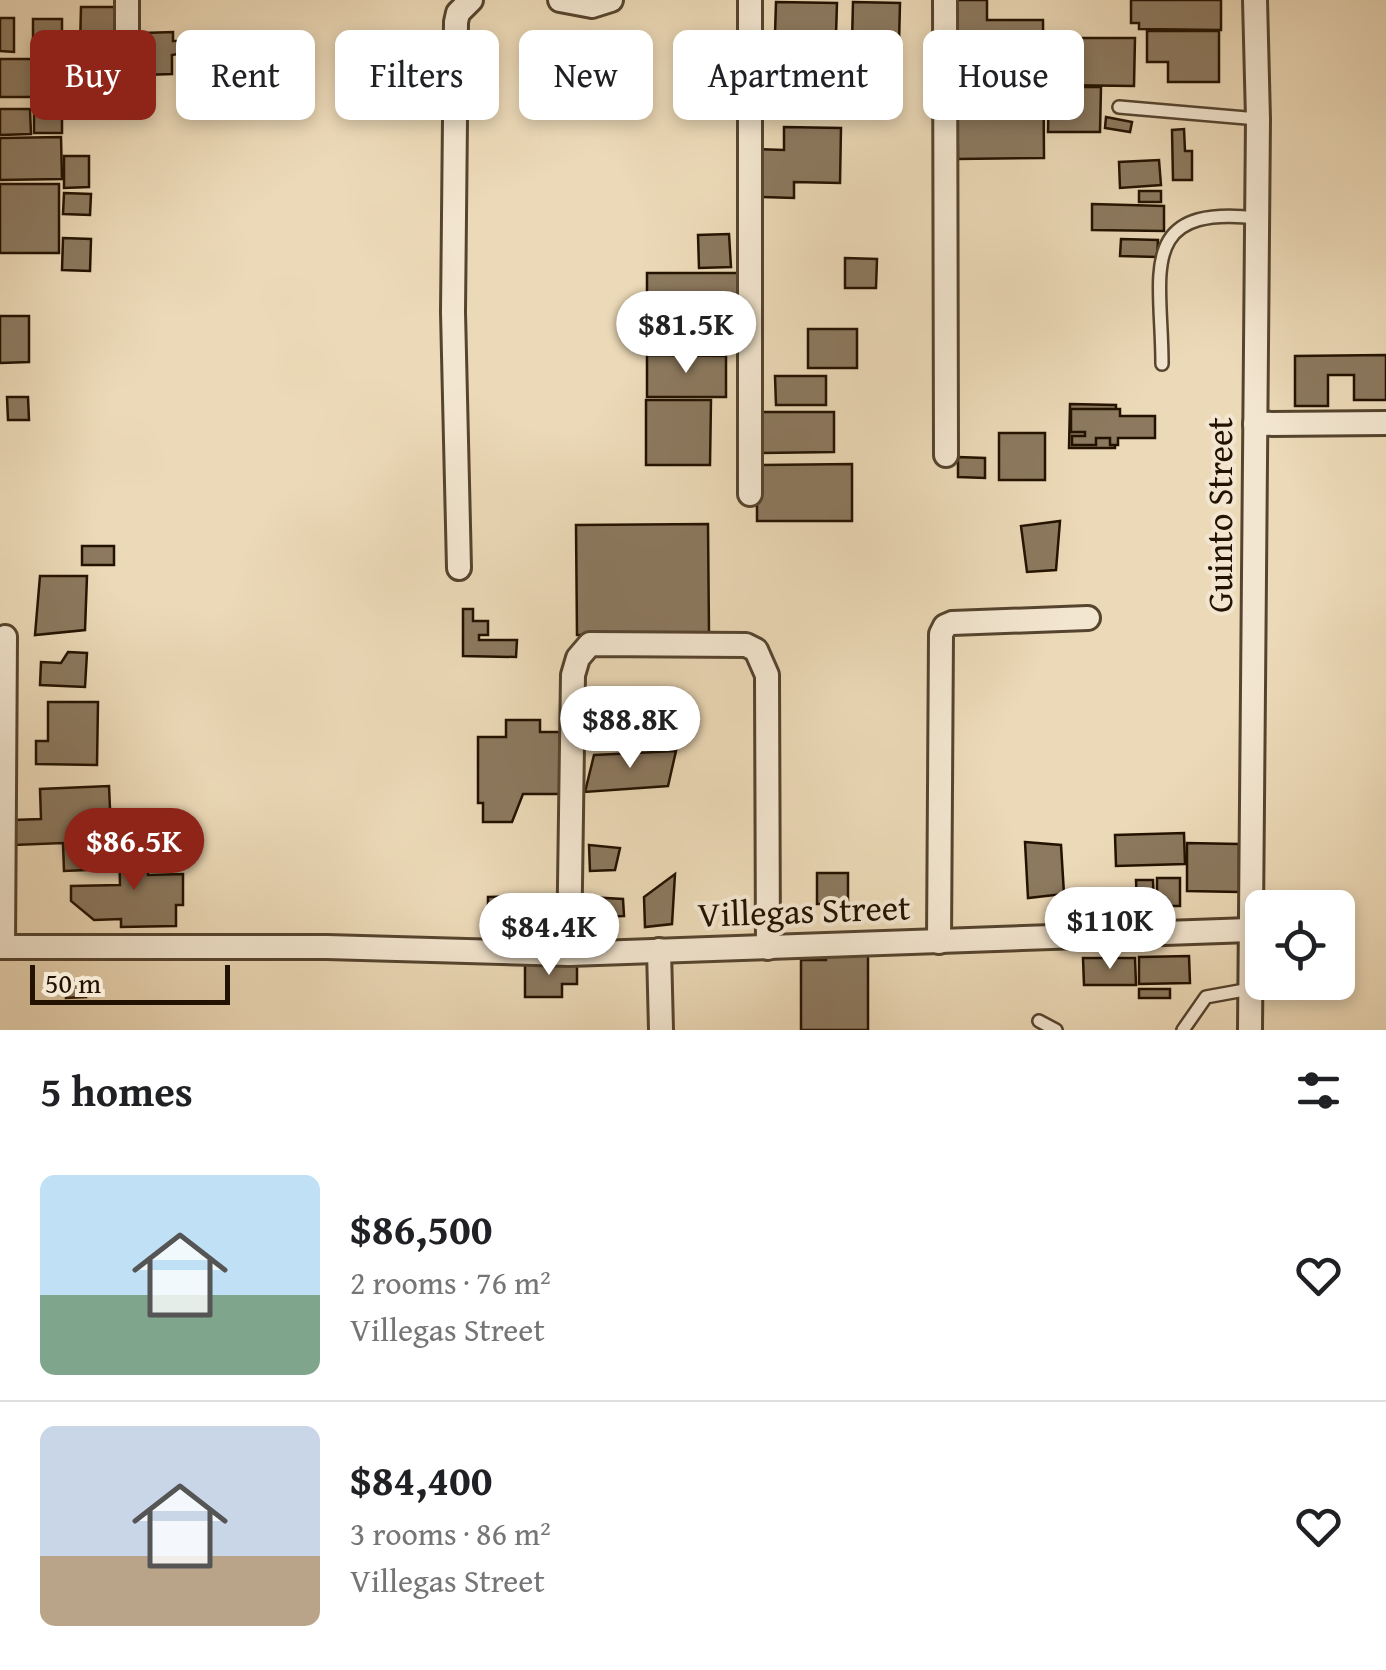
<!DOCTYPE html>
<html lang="en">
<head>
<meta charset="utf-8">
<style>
  :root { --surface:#fff; --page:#f6f6f6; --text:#202124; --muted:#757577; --line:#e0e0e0; --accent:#8f2418 }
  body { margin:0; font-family:"Gentium Book Plus",serif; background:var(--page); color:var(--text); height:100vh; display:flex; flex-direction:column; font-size:38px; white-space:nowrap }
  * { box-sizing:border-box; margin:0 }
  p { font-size:32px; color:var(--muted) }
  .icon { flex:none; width:55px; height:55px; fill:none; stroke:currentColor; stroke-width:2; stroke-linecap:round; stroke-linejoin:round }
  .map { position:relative; height:1030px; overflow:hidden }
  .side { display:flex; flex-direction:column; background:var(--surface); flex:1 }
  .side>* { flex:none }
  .banner { position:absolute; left:30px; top:30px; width:1328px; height:90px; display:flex; gap:20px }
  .tools { position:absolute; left:1245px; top:890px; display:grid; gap:20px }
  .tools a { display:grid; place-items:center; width:110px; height:110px; border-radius:15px; background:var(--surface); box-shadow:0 5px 15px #0003; font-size:50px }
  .scale { position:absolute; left:30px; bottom:25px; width:200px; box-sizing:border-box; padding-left:10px; border:5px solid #231200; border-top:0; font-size:28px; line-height:35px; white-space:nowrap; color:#231200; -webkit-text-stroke:8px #f3e6d0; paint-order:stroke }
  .price { position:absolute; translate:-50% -85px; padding:0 22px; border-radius:35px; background:#fff; color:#222; font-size:32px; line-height:65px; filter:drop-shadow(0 2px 5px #0008) }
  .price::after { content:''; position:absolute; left:50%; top:60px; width:30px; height:22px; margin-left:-15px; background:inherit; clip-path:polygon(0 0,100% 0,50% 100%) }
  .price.active { background:var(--accent); color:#fff }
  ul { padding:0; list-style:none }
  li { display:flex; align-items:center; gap:30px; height:250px; padding:0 40px }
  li+li { border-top:2px solid var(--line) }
  li span { display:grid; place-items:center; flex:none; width:280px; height:200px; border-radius:15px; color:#555 }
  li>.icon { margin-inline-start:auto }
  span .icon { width:120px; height:120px; fill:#fffc; stroke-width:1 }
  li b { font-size:42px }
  h2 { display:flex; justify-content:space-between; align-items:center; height:120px; padding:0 40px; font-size:42px }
  .chip { padding:0 35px; border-radius:15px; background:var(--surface); box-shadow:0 5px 15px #0003; font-size:35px; line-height:90px }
  .chip.active { background:var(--accent); color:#fff }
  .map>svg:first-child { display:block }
</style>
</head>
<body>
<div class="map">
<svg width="1386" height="1030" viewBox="0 0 1386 1030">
  <rect width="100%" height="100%" fill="#ecd9b7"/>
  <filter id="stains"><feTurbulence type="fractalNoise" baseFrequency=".002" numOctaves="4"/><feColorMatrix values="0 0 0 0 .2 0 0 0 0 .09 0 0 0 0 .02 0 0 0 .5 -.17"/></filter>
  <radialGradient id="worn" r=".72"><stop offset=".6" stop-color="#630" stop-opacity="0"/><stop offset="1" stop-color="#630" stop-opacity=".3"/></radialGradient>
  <g fill="#8c795f" stroke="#231200" stroke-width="2.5">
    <polygon points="956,0 987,0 987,20 1043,20 1044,158 958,159"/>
    <polygon points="1131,0 1221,0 1221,30 1139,29 1139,23 1131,23"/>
    <polygon points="776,2 837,3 836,35 775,34"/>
    <polygon points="853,2 900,3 899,44 852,43"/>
    <polygon points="81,7 118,7 116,87 79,87"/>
    <polygon points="0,18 14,18 14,52 0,51"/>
    <rect x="33" y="19" width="29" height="24"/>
    <polygon points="1147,31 1219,31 1219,82 1168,82 1168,62 1147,62"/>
    <polygon points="173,32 173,41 178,41 178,54 172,55 172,74 144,75 143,33"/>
    <polygon points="759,35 823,36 823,44 830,44 830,72 759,73"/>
    <polygon points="1052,38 1135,38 1134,86 1052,85"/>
    <polygon points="735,39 736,73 682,75 680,41"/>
    <polygon points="0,59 59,59 59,75 54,75 54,97 0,97"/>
    <polygon points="1049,87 1101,87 1100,132 1048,132"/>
    <rect x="34" y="98" width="28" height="35"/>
    <polygon points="0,109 30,109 31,134 0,135"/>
    <polygon points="1106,117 1132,122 1130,132 1105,128"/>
    <polygon points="784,127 841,128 840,183 794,182 794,198 760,197 754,149 784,150"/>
    <polygon points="1184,129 1185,151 1192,151 1192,180 1173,180 1172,130"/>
    <polygon points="61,137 62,179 0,180 0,138"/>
    <polygon points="64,156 89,156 89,187 64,188"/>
    <polygon points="1159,160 1161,185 1120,188 1119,162"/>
    <rect x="0" y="184" width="59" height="69"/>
    <rect x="1139" y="191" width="22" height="11"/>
    <polygon points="64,193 91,194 90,215 63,214"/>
    <polygon points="1092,204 1164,206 1164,231 1092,230"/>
    <polygon points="729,234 731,267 699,268 698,235"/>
    <polygon points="63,238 91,239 90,271 62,270"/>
    <polygon points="1121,239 1158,240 1157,257 1120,256"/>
    <polygon points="845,258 877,259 876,288 845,288"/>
    <rect x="647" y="273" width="92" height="41"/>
    <polygon points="0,316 29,316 29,362 0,363"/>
    <rect x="687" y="317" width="48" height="34"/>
    <rect x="808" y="329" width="49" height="39"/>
    <polygon points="647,355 726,356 726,397 647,397"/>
    <polygon points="1386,355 1386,400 1354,400 1354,375 1328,375 1328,406 1295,406 1295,356"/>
    <polygon points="775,376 826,376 826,405 776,405"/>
    <polygon points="7,397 28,397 29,420 8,420"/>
    <polygon points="646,400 711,400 710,465 646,465"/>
    <polygon points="1070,404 1116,405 1115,448 1069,448"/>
    <polygon points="1071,409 1120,409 1120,416 1155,416 1155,438 1118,438 1118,445 1110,445 1110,438 1096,438 1096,445 1072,445 1072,436 1085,436 1085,432 1071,432"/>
    <polygon points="753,412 834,412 834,452 753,453"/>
    <rect x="999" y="433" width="46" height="47"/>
    <polygon points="958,457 985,458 985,478 958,477"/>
    <polygon points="852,464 852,521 757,521 757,465"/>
    <polygon points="1060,521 1056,570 1027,572 1021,526"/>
    <polygon points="708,524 709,633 577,635 576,525"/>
    <rect x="82" y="546" width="32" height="19"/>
    <polygon points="40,576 87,576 85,630 35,635"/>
    <polygon points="463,609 473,609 473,621 488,621 488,635 479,635 479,640 517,640 516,657 463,656"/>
    <polygon points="68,652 87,653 85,687 40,685 41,662 61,663"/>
    <polygon points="48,702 98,702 97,765 36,764 36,741 48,741"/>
    <polygon points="506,720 540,720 540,732 566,732 566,794 523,794 512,822 483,822 483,803 478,803 478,737 506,737"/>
    <polygon points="676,751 668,786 585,792 594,755"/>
    <polygon points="109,786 112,854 95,855 87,870 64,871 63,843 14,845 13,820 41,819 40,789"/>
    <polygon points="1184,833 1185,864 1116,866 1115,835"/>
    <polygon points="147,842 148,875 183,874 183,905 176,905 176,926 121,927 121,919 94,920 71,901 71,886 120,885 119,843"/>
    <polygon points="1025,842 1061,845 1064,894 1028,898"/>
    <polygon points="1187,843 1239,844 1239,892 1187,891"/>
    <polygon points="589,845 620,848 615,870 590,871"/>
    <rect x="817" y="873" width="31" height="31"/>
    <polygon points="675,874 672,924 645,927 644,897"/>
    <rect x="1157" y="878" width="23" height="28"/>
    <polygon points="1136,880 1153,880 1154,906 1137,906"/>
    <polygon points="536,896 537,930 488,930 488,897"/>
    <polygon points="588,897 623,899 624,916 589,917"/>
    <polygon points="826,954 868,954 868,1030 801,1030 801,960 826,960"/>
    <polygon points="1189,956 1190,983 1139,984 1139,957"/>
    <polygon points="1083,958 1135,958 1136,985 1084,985"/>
    <polygon points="525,962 577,962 577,984 562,984 562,997 525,997"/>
    <polygon points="66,981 85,981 86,997 66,998"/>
    <rect x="1139" y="989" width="31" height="9"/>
  </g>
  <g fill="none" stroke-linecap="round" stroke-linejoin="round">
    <defs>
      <g id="lane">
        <polyline points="1119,107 1258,119"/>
        <path d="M1162,364c0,-89 -27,-160 95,-146"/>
        <polyline points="1039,1021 1056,1030"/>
        <polyline points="1183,1030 1206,997 1250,989"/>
      </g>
      <g id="street">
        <polyline points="560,0 592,6 611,0"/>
        <polyline points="945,0 946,455"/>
        <polyline points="127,83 127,0"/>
        <polyline points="1255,424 1386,423"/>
        <polyline points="750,494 750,0"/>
        <polyline points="459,568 453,312 456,22 458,13 471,0"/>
        <polyline points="939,942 941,634 945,626 952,623 1088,618"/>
        <polyline points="0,947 327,947 569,954 1250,930"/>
        <polyline points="3,947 5,637"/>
        <polyline points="659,950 661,1030"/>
        <polyline points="569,954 573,675 578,658 590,644 746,645 756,650 767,675 768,948"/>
        <polyline points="1250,1030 1258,119 1255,0"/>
      </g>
    </defs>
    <use href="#lane" stroke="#55442e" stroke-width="16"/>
    <use href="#street" stroke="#55442e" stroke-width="28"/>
    <use href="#lane" stroke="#f3e6d0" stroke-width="11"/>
    <use href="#street" stroke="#f3e6d0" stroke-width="22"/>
  </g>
  <g text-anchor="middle" stroke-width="8" stroke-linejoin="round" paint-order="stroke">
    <g font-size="35" fill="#231200" stroke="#f3e6d0">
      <text transform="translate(1220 515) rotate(-90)" y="12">Guinto Street</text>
      <text transform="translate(804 911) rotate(-2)" y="12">Villegas Street</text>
    </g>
  </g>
  <rect width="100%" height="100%" filter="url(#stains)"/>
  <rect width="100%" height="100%" fill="url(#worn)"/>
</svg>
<div class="tools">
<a><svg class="icon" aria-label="locate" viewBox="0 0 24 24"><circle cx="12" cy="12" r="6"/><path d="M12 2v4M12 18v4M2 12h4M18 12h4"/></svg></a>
</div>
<div class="scale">50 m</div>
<b class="price" style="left:686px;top:376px">$81.5K</b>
<b class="price" style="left:630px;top:771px">$88.8K</b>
<b class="price active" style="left:134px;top:893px">$86.5K</b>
<b class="price" style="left:1110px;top:972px">$110K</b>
<b class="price" style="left:549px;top:978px">$84.4K</b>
<div class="banner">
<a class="chip active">Buy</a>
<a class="chip">Rent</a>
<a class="chip">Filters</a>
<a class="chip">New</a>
<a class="chip">Apartment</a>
<a class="chip">House</a>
</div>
</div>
<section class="side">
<h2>5 homes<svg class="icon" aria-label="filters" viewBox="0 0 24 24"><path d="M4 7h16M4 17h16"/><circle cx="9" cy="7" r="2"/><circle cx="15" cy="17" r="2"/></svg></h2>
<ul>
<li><span style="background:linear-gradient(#bfe0f5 60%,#7fa58c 0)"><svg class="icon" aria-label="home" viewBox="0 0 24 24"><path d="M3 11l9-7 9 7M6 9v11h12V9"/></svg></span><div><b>$86,500</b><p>2 rooms · 76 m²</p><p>Villegas Street</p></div><svg class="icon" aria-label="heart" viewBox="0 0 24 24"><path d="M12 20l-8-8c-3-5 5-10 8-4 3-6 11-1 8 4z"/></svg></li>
<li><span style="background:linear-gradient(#c9d6e8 65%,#b9a48a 0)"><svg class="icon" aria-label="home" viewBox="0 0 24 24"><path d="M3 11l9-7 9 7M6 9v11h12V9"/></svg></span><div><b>$84,400</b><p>3 rooms · 86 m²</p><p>Villegas Street</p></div><svg class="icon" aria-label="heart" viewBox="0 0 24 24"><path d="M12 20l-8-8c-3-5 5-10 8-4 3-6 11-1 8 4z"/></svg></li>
</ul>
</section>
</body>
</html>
